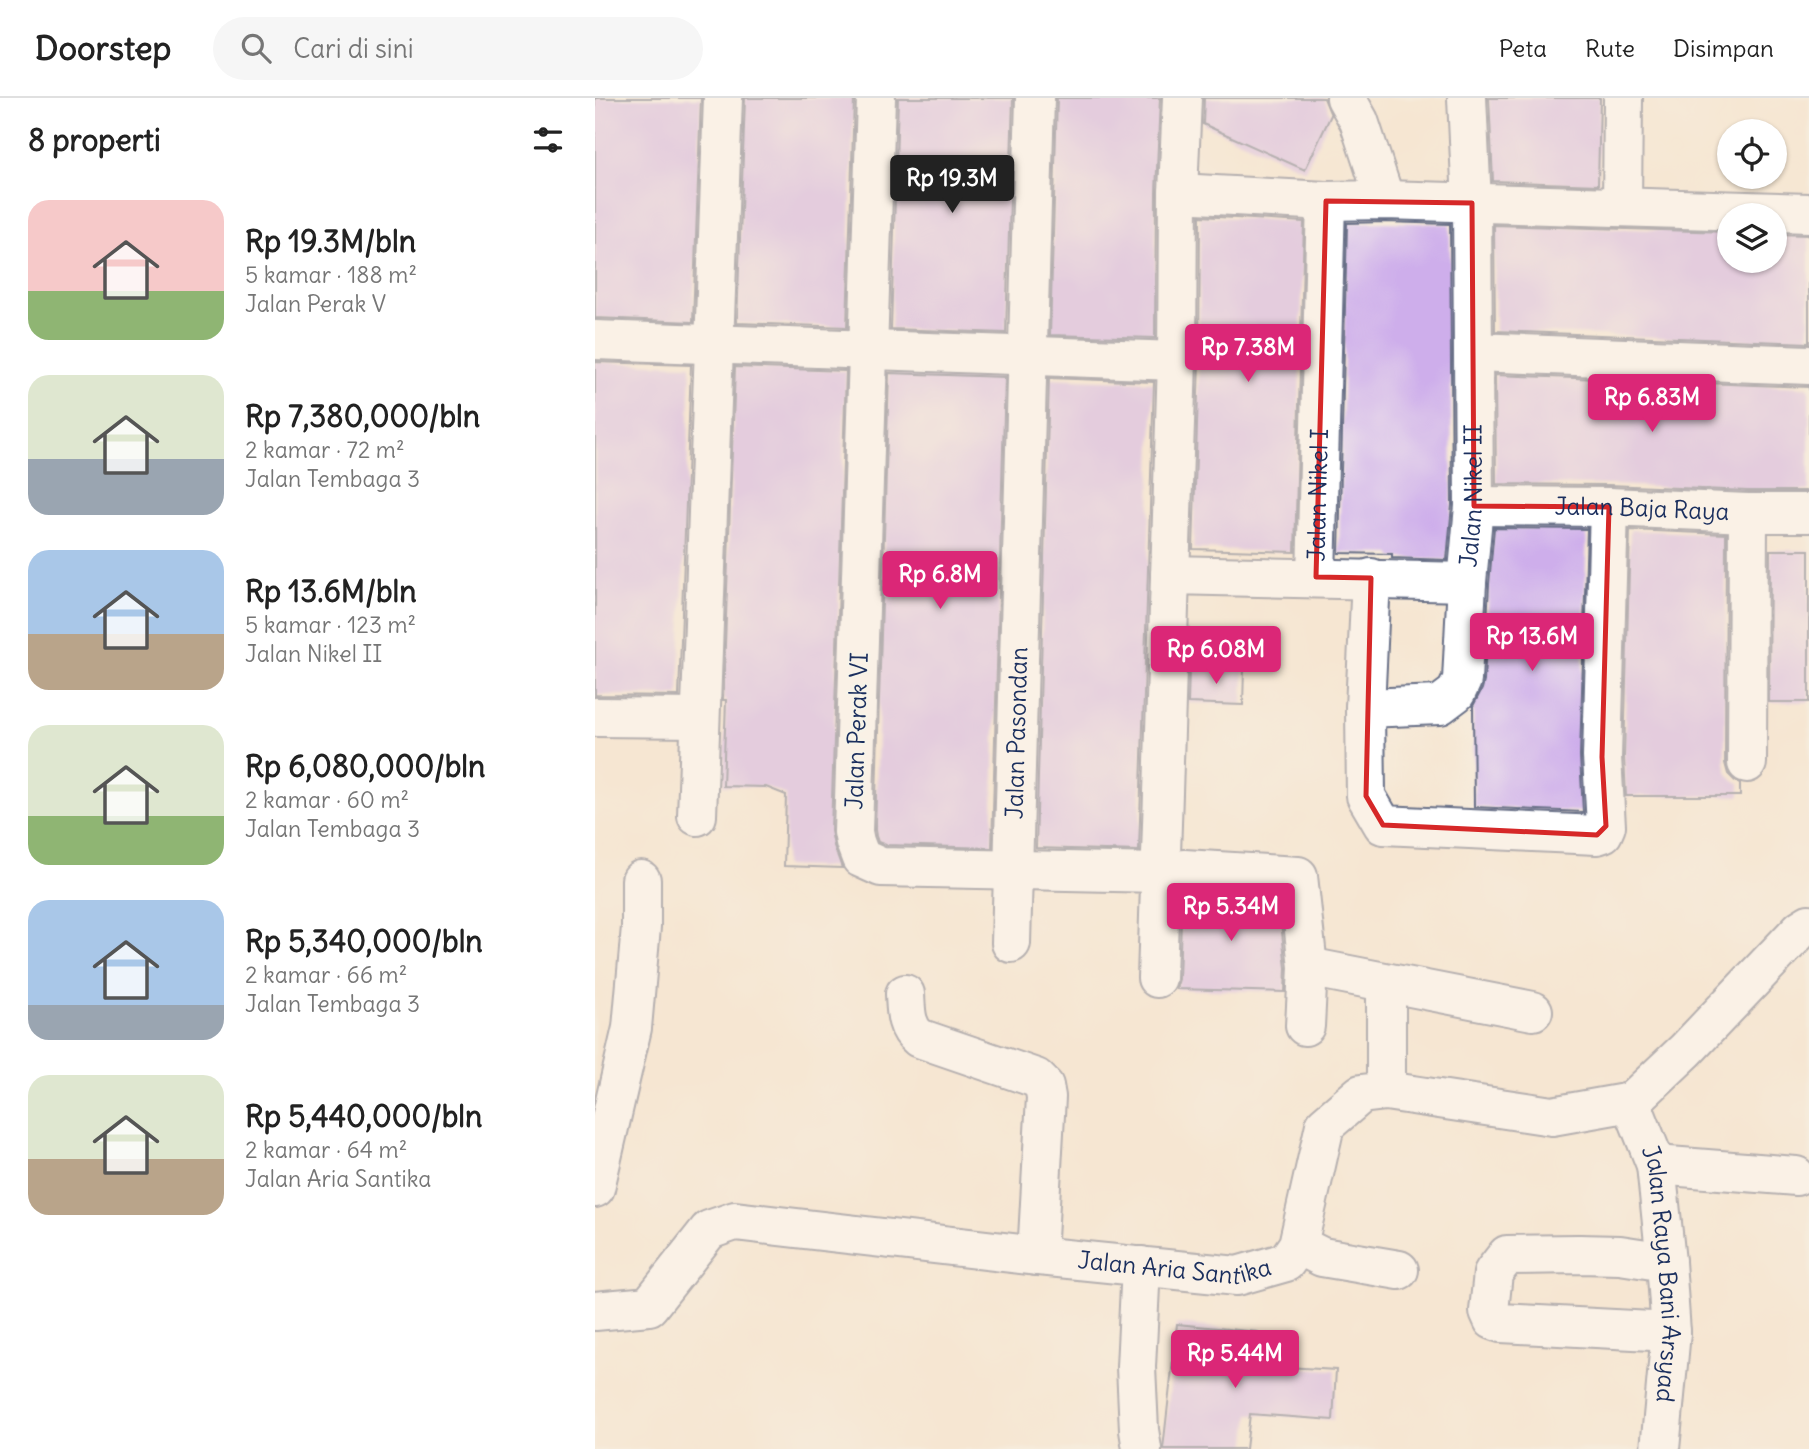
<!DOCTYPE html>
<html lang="id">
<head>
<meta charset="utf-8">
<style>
  :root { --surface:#fff; --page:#f6f6f6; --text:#222; --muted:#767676; --line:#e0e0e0; --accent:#db2777 }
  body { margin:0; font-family:Delius,sans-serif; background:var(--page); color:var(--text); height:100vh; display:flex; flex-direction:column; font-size:26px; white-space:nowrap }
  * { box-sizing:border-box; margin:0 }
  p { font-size:23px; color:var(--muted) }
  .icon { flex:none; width:38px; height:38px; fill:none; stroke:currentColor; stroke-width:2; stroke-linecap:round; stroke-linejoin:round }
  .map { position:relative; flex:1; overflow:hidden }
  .side { display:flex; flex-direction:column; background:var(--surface); width:595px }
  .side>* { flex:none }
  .controls { position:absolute; left:1122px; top:21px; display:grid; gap:14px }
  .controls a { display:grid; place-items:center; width:70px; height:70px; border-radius:50%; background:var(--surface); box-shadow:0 2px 5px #0004; font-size:35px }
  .price { position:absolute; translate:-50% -60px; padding:0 16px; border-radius:7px; background:var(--accent); color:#fff; font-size:23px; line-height:46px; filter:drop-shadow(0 2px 4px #0008) }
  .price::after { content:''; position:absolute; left:50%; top:42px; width:21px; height:16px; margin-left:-10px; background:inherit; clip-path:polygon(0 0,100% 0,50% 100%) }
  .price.selected { background:#222; color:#fff }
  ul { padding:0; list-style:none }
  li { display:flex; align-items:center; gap:21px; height:175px; padding:0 28px }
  li span { display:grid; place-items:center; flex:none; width:196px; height:140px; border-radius:21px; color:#555 }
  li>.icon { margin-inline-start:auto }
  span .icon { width:84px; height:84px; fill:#fffc; stroke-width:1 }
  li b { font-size:30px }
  h2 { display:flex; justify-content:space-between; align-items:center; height:84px; padding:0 28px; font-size:30px }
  header { display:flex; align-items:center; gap:42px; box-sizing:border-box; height:98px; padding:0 35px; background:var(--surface); border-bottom:2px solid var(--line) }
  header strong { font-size:33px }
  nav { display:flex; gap:38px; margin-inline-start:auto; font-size:24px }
  .search { width:490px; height:63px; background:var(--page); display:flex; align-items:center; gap:18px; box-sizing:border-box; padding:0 24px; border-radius:38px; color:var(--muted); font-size:26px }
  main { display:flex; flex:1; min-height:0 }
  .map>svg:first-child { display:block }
</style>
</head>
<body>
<header>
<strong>Doorstep</strong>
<div class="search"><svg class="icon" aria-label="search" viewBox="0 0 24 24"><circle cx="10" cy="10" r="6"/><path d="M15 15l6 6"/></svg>Cari di sini</div>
<nav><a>Peta</a><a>Rute</a><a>Disimpan</a></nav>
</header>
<main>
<section class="side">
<h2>8 properti<svg class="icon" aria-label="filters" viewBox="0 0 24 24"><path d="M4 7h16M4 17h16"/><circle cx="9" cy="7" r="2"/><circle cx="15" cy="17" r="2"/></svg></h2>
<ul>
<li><span style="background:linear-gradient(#f6c9c9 65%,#8fb573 0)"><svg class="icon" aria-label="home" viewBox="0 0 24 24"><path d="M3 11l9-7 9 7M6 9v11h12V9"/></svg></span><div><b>Rp 19.3M/bln</b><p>5 kamar · 188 m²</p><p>Jalan Perak V</p></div></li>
<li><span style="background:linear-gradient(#dfe7d0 60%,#9aa5b1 0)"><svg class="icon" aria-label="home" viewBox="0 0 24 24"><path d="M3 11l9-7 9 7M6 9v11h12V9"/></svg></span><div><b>Rp 7,380,000/bln</b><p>2 kamar · 72 m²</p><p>Jalan Tembaga 3</p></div></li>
<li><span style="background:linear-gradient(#a9c7e8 60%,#b9a48a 0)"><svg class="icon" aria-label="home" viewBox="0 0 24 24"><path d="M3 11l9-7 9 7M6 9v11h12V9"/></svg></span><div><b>Rp 13.6M/bln</b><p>5 kamar · 123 m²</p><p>Jalan Nikel II</p></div></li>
<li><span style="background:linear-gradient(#dfe7d0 65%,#8fb573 0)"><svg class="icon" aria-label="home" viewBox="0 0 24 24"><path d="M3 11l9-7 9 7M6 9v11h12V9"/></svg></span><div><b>Rp 6,080,000/bln</b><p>2 kamar · 60 m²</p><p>Jalan Tembaga 3</p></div></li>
<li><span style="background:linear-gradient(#a9c7e8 75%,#9aa5b1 0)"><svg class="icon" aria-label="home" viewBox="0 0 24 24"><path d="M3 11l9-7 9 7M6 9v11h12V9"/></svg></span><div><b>Rp 5,340,000/bln</b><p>2 kamar · 66 m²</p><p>Jalan Tembaga 3</p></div></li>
<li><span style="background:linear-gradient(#dfe7d0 60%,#b9a48a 0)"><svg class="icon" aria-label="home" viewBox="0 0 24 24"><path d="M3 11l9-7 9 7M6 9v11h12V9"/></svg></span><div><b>Rp 5,440,000/bln</b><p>2 kamar · 64 m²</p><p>Jalan Aria Santika</p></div></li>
</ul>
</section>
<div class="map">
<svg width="1214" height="1351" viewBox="0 0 1214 1351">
  <rect width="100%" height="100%" fill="#f7f3e8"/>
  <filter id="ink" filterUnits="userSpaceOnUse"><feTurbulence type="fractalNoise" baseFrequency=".0143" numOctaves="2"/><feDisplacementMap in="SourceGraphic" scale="14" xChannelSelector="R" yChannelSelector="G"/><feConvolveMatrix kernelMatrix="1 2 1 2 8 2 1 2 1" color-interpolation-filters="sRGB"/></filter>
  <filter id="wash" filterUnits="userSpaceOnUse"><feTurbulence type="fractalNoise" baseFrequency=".00686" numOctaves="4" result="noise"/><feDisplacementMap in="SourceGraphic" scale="28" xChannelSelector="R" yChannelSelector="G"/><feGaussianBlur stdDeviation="1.57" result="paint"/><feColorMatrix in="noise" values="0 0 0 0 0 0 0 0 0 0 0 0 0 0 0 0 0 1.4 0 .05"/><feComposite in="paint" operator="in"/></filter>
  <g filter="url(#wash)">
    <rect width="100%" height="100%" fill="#f6e6d2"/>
    <g id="blocks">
      <g fill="#ceaeeb">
        <polygon points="0,0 106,0 98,224 0,220"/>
        <polygon points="150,0 259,0 252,229 142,225"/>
        <polygon points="303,0 418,0 411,235 296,231"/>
        <polygon points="462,0 565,0 561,95 560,240 455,237"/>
        <polygon points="609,0 729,0 736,17 710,72 608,26"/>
        <polygon points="894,0 1005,0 1003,87 898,83"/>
        <polygon points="605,118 709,124 700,454 598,451 604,264"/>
        <polygon points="790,124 855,126 857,407 852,462 797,460 797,456 744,455 752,125"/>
        <polygon points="899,127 1134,134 1134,163 1180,163 1180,136 1214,137 1214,245 900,233"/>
        <polygon points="0,264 96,267 84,598 0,597"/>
        <polygon points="140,269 251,273 236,733 239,748 247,770 189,768 191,697 171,689 128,688 131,602 128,602"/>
        <polygon points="294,275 410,279 397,750 291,747 283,744 281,738 280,732"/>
        <polygon points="900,277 1214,289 1214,393 1153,393 1014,387 901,386"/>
        <polygon points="454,280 559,284 544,753 441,750"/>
        <polygon points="899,430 992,431 985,658 988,714 879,709 878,608 887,591 889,583 894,486"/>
        <polygon points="1035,432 1131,436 1130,665 1133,676 1140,683 1145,685 1145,698 1031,698 1029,659"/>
        <polygon points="1175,452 1214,452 1214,604 1174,604"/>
        <polygon points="594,570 649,571 648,607 593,605"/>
        <polygon points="590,793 683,799 691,870 690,894 581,891 584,881 587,794"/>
        <polygon points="582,1226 663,1234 660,1267 741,1272 738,1322 655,1316 651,1351 568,1351"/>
      </g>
    </g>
  </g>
  <g filter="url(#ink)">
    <use href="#blocks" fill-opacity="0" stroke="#686f87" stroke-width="2"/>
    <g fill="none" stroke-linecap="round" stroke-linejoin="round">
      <defs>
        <g id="minor">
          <polyline points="281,0 258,734 260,744 266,760 286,769 565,775 589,771 703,778 713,869 710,928"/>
          <polyline points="751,0 764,23 790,102"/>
          <polyline points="583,95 731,103 790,102 1214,115"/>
          <polyline points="1027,108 1028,0"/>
          <polyline points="0,242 582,263"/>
          <polyline points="878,254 1214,267"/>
          <path id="s1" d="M879,408l135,1 139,6h61"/>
          <polyline points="575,477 872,484"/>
          <path id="s2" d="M721,479l10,-376"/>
          <polyline points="776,480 770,610 771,698 788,727 1002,737 1008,735 1011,728 1007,659 1014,409"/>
          <path id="s3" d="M770,610l75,-3 16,-12 6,-13 5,-98 7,-76 -2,-303 -5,-105"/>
          <polyline points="0,619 105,620"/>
          <polyline points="1152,665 1153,415"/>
          <polyline points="102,718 128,0"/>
          <path id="s4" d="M416,845l24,-845"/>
          <polyline points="713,869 938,913"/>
          <polyline points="562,880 582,263 583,95 587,0"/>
          <polyline points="791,885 791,993"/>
          <path d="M310,896c1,16 0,33 14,44l117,40 8,8 2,11 -9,159"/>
          <path id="s5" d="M1036,1004l25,63 10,97 5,70 -11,117"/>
          <polyline points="1061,1067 1201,1078"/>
          <polyline points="0,1090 37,930 46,829 46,782"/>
          <polyline points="703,1147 727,1159 804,1172"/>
          <polyline points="1071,1164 1025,1157 984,1156 912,1157 898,1175 894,1213 898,1222 906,1225 1076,1234"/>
          <polyline points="546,1168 541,1269 544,1332 547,1351"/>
          <path id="s6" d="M0,1213l54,-5 60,-76 26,-9 302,35 200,20 49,-14 12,-17 27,-120 36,-31 25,-3 166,25 79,-14 55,-52 115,-121 8,-5"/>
        </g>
      </defs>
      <use href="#minor" stroke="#686f87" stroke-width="42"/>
      <use href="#minor" stroke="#fff" stroke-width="38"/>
    </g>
  </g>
  <path d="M0 0H1214V1351H0ZM731,103l146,2 2,303 135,1 -7,250 4,69 -9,9 -214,-10 -17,-29 5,-218 -55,-1z" fill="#f6e6d2" fill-opacity=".55" fill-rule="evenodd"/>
  <path fill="none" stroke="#d62828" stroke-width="5" stroke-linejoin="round" d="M731,103l146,2 2,303 135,1 -7,250 4,69 -9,9 -214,-10 -17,-29 5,-218 -55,-1z"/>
  <g text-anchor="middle" stroke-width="5" stroke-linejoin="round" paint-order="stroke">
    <g font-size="24" fill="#1b2f5e" stroke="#f7f3e8">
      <text dy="8" stroke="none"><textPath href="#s2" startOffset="82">Jalan Nikel I</textPath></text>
      <text dy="8" stroke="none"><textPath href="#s3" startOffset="294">Jalan Nikel II</textPath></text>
      <text dy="8" stroke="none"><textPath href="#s1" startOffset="168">Jalan Baja Raya</textPath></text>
      <text transform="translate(262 633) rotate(-88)" y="8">Jalan Perak VI</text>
      <text dy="8" stroke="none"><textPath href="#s4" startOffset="210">Jalan Pasondan</textPath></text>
      <text dy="8" stroke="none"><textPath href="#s6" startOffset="621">Jalan Aria Santika</textPath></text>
      <text dy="8" stroke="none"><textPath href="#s5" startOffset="177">Jalan Raya Bani Arsyad</textPath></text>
    </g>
  </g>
</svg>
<div class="controls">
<a><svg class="icon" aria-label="locate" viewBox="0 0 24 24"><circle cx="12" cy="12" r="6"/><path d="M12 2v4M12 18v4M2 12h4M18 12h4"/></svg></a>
<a><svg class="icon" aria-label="layers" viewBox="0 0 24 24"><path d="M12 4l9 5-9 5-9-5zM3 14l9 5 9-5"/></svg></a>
</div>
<b class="price selected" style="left:357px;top:117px">Rp 19.3M</b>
<b class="price" style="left:653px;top:286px">Rp 7.38M</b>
<b class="price" style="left:1057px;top:336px">Rp 6.83M</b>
<b class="price" style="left:345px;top:513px">Rp 6.8M</b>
<b class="price" style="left:937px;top:575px">Rp 13.6M</b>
<b class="price" style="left:621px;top:588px">Rp 6.08M</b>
<b class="price" style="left:636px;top:845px">Rp 5.34M</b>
<b class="price" style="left:640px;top:1292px">Rp 5.44M</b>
</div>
</main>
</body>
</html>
